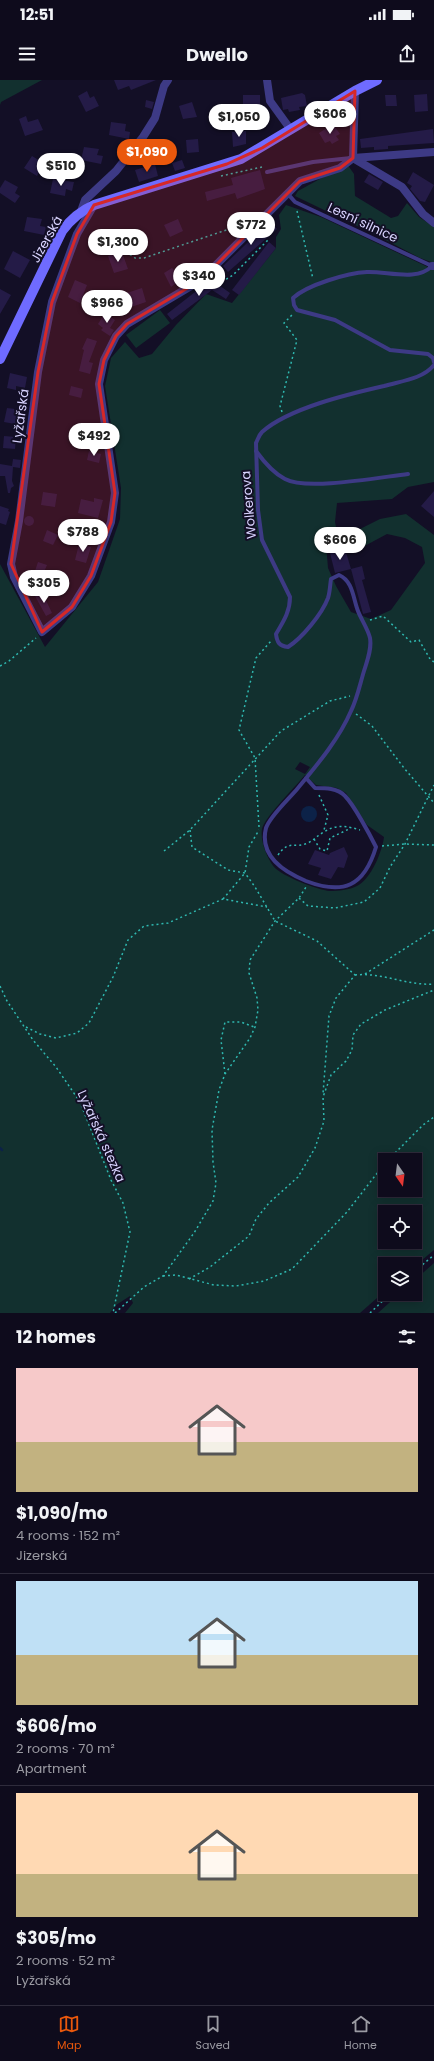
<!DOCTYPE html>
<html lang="en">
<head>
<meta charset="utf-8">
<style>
  :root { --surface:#0e0b1c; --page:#1c1929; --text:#f1f3f6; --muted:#9b9ba3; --line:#2e2b3b; --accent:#ea580c }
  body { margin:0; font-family:Poppins,sans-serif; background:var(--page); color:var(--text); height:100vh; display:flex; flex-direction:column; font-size:15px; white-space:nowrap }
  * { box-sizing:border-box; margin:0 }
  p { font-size:13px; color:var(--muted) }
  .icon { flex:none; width:22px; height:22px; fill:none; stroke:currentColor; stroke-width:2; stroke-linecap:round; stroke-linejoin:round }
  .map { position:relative; height:1233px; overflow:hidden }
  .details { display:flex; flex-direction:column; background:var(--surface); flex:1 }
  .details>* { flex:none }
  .needle { width:26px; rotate:166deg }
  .fabs { position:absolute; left:378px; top:1073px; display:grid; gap:8px }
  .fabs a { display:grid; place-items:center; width:44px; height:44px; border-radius:0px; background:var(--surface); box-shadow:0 2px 10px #0003,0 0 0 1px var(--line); font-size:20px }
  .price { position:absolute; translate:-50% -34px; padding:0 9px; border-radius:14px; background:#fff; color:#222; font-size:13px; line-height:26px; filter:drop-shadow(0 1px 2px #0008) }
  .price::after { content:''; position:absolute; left:50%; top:24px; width:12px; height:9px; margin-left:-6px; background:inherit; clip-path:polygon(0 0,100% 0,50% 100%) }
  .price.current { background:var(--accent); color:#fff }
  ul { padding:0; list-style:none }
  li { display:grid; align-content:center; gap:8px; height:212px; padding:0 16px }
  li+li { border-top:1px solid var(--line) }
  li span { display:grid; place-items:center; height:124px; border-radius:0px; color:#555 }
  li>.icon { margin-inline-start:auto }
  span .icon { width:72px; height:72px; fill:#fffc; stroke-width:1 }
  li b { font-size:17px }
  h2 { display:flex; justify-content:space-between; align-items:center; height:48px; padding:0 16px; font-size:17px }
  .status { display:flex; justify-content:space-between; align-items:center; height:28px; padding:0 20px; background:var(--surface); direction:ltr }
  .status svg { height:11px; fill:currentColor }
  header { display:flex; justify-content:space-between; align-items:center; height:52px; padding:0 16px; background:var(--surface); font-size:18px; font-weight:700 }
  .dock { display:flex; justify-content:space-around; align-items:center; height:56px; border-top:1px solid var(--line); background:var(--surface); font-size:11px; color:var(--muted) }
  .dock a { display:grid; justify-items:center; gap:2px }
  .dock .current { color:var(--accent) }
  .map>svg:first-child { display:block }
</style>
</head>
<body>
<div class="status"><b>12:51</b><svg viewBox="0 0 49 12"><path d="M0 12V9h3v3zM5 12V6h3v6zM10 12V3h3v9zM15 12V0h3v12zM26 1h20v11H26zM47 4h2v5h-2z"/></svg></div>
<header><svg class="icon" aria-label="menu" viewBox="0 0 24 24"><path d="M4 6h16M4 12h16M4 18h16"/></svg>Dwello<svg class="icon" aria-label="share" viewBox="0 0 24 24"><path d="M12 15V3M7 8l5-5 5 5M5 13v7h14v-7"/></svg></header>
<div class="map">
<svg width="434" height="1233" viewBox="0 0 434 1233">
  <rect width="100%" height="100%" fill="#130f26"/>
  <g fill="#12302f" fill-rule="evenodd">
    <polygon points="0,0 42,0 1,22 0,25"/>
    <polygon points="347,84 354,94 355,116 391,138 398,136 407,123 419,137 434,147 434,183 420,178 376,155 295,116 298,111"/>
    <path d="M286,125l35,12 109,51h4v214l-26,5 -16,12 -55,4 -2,19 3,14 -12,8 2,24 8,18 15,26 20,7 20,-9 34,-47 -3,-16 -17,-9 -18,-4 -28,15 -3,-18 24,-12 26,-5 28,21v715l-19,16v-2h-30v27l-25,22h-235l8,-10 -3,-7 -14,9 -6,8h-110v-749l45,83 53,-65 22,-63 1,-31 -16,-102 6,-28 14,-16 14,16 13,-4 24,-29 30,-31 26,9 44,-55v-11l5,-8 -2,-14zM300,682l10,5 -5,7 -10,-5zM305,695l11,10 21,3 9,5 21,32 17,12c-2,15 -13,42 -27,49 -7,4 -20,5 -27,5 -13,-1 -48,-15 -56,-24 -7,-9 -14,-26 -12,-38 2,-11 34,-43 43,-54zM385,1080h30v30h-30zM385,1132h30v30h-30z"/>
    <polygon points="160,230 170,243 136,268 126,255"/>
    <polygon points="434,1183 434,1233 378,1233 399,1214 415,1214 415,1200"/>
  </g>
  <circle fill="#0c2248" cx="309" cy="734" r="8"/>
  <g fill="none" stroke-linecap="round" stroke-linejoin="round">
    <polyline stroke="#0c2248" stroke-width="2.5" points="0,1068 2,1070"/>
  </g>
  <g fill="#241b47">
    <polygon points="114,0 156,0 131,10 129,6 118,10"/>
    <polygon points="87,11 90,18 94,16 99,26 86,32 78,16"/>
    <polygon points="302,13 305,15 307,26 299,27 300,30 289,32 288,29 283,30 281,18"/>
    <polygon points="427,14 428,31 415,32 414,15"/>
    <polygon points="243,15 260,15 260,28 243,26"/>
    <polygon points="385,15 396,15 397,26 386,26"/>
    <polygon points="146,20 154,22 152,29 145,27"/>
    <polygon points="192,22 197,37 183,39 179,26"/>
    <polygon points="26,36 28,42 38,39 43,50 25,56 19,39"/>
    <polygon points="111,42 126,44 125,51 130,52 129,59 109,55"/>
    <polygon points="333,44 340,54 336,56 339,60 332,64 330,61 325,63 319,53"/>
    <polygon points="433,49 434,63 388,66 388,69 374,70 374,67 361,68 360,59"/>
    <polygon points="246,51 246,64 233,67 232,52"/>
    <polygon points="198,59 199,72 187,73 186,60"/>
    <polygon points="84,67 99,69 97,75 103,76 101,84 81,80"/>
    <polygon points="32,76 50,87 45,94 40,90 37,96 24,88"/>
    <polygon points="182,80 185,88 175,91 172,83"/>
    <polygon points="155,84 158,96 139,102 135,90"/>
    <polygon points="260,90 265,109 237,119 235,113 207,121 205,112 233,105 231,98"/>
    <polygon points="413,92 434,105 425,122 420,121 410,109 412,106 407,103"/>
    <polygon points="369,94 383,102 378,110 364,102"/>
    <polygon points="53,99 74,102 72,111 66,109 65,116 50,113"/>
    <polygon points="5,100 18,107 15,113 20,116 15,123 0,113 0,108"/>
    <polygon points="27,137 42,139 40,146 46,147 44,155 24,151"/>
    <polygon points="178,139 183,151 170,157 164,145"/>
    <polygon points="270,141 277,149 228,192 223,186"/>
    <polygon points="269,162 276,168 239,215 232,210"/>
    <polygon points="13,171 30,180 20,198 4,189"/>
    <polygon points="119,172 120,176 123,175 128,189 114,193 108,176"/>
    <polygon points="172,188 182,199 171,207 164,193"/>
    <polygon points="209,198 230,213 226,219 212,210 172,240 167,234 204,205"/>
    <polygon points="75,200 87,205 80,223 68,217"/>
    <polygon points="142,208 146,222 131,227 127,213"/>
    <polygon points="0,209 11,215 0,234"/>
    <polygon points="105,233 115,240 110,248 114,250 110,256 101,250 103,248 98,244"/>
    <polygon points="87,258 97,261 89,282 93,283 90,294 79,291 84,270 82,269"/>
    <polygon points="10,293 27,297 25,308 16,306 16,310 7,308"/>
    <polygon points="71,306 83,309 81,318 69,315"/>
    <polygon points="7,328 23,330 20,345 4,342"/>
    <polygon points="4,356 16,357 15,369 3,368"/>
    <polygon points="89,371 101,374 99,383 87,380"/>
    <polygon points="13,379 21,380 20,388 13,387 12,401 14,406 11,408 10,413 8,413 5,396 0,396 0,384 12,386"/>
    <polygon points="434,411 434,437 421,426"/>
    <polygon points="43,412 57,414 55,427 41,425"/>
    <polygon points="94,418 103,420 98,438 78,433 81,419 94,422"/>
    <polygon points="0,426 9,429 8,431 10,432 6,445 0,443"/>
    <circle cx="29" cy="441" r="5"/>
    <polygon points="47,450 58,455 53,465 43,461"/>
    <polygon points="79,464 91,467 86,483 75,480"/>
    <polygon points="345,469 351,489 335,493 330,473"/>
    <polygon points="38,482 47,485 43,494 35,491"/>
    <polygon points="362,486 365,499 362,500 371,532 363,534 351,489"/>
    <polygon points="42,512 52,533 46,536 35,516"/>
    <polygon points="344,767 348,776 344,788 338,787 331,799 318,795 321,788 308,784 315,770 329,775 330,773"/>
  </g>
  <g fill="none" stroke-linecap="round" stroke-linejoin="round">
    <g stroke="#2fb8b0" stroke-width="1.5" stroke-dasharray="2 3" stroke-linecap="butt">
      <polyline points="221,96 262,87"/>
      <polyline points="297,131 313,199"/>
      <polyline points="112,169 120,168 135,178 144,178 244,144"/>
      <polyline points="218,195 225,200 233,195 269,159"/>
      <polyline points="282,332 280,326 297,260 284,243 293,234"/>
      <polyline points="370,540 383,536 411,562 419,560 430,579 434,582"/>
      <polyline points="0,586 9,581 36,558"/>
      <polyline points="356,634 372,646 404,688 434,723"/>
      <polyline points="319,715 328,735 324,750"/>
      <polyline points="259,747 255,678 239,650 256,578 271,561"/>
      <polyline points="190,750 192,767 228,790 245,793 255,807 275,841 317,861 355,895 336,918 329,936 323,1014"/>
      <polyline points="314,759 320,769 327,771 330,758 349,749 350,747"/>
      <polyline points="382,766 405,764 434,765"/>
      <polyline points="164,771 190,750 281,651 330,621 350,616"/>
      <path d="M278,775c11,-16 17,-6 30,-12 6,-3 10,-8 16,-11 12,-8 23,-6 36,-2"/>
      <polyline points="299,818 308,826 335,828 364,822 380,808 390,787 405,764 434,705"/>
      <polyline points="223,819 245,793 249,767 259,750"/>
      <polyline points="365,894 434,850"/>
      <path d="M355,895c27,-3 52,11 79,9"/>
      <polyline points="0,906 7,921 33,960 56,987 80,1022 111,1100 123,1123 130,1152 113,1233"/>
      <polyline points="26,947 40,954 56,958 77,953 89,943 113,897 128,860 144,846 168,843 223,819 267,827"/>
      <polyline points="225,994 221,960 225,942 241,942 254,947"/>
      <polyline points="388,1080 423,1045 434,1037"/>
      <polyline points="415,1191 434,1175"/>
      <polyline points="163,1196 176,1195 214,1205 236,1206 264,1201 292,1189 347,1132 385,1083"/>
      <polyline points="189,1199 210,1187 249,1156 256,1139 269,1123 298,1097 315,1068 324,1041 323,1017 331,995 346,981 352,970 353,955 361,944 385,930 434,910"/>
      <polyline points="115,1233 144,1207 163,1196 194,1153 213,1121 216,1103 213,1082 212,1050 219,1010 225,994 250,958 255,947 258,930 257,918 249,893 250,880 275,841 299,818 306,807"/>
      <polyline points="370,1233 390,1214"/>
    </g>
    <g stroke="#3d3a85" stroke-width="4">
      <polyline points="267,92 313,82 351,78"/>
      <path d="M288,114l7,8 137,64c-15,16 -45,5 -65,6 -20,1 -60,13 -74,26l1,7 3,5 38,10 55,30 38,4 5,4 1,4"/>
      <path d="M256,371c8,11 17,22 29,28 22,12 96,-2 123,-5"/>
      <path d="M306,698l9,10c10,0 23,0 30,8 9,9 25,39 31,51 -12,40 -33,48 -70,34 -22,-9 -47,-25 -40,-53 4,-12 23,-29 32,-40 19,-23 41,-49 53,-77 6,-12 9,-27 13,-40 3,-10 8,-22 6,-33 -2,-9 -9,-19 -12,-27 -5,-13 -5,-30 -19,-36l-8,4c-1,6 -1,13 -3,19 -6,16 -26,40 -40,49 -9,-1 -11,-5 -12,-13 7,-12 14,-22 14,-37l-28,-57 -4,-30 -2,-67c2,-4 3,-8 6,-11 27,-24 87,-38 122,-46 17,-5 39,-7 50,-21"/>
    </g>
    <g stroke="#3d3a85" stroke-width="8">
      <polyline points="267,0 270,21 291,50"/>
      <polyline points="355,11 353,78 402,107 423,134 434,143"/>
      <polyline points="94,125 77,154 52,222 38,292 19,441 11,484 14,497 42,552 72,527 91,496 111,442 115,413 99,304 104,280 116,256 127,244 191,206 215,186 300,101 340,88 353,78 434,72"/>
      <polyline points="81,131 85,120 116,91 143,57 155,38 164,6 168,0"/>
      <polyline points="432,186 434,186"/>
    </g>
    <path stroke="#6f6bff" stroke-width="10" d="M0,279l62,-128c9,-12 18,-20 32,-26l147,-46 114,-68 22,-11"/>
  </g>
  <path fill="#d62828" fill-opacity="0.2" stroke="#d62828" stroke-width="3" stroke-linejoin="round" d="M355,11l-2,67 -13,10 -40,13 -85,85 -24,20 -64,38 -11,12 -12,24 -5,24 16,109 -4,29 -20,54 -19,31 -30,25 -31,-68 27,-192 14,-70 25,-68 17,-29 133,-41 35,-16z"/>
  <g text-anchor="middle" stroke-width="4" stroke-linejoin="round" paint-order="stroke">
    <g font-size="13" fill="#d9d4ff" stroke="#130f26">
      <text transform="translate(363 142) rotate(25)" y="5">Lesní silnice</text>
      <text transform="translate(46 159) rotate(-61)" y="5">Jizerská</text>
      <text transform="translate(20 336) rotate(-82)" y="5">Lyžařská</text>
      <text transform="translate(248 425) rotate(-95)" y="5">Wolkerova</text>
      <text transform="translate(102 1056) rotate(66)" y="5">Lyžařská stezka</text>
    </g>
  </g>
</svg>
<div class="fabs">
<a><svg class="needle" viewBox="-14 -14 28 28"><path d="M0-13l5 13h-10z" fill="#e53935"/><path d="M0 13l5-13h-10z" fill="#9b9ba3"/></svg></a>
<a><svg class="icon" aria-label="locate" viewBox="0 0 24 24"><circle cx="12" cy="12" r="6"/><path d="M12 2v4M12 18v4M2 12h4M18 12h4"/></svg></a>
<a><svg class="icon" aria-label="layers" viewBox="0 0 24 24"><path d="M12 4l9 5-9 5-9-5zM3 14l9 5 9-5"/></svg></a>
</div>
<b class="price" style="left:330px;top:55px">$606</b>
<b class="price" style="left:239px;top:58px">$1,050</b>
<b class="price current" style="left:147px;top:93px">$1,090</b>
<b class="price" style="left:61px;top:107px">$510</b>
<b class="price" style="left:251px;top:166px">$772</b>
<b class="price" style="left:118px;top:183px">$1,300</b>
<b class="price" style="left:199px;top:217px">$340</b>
<b class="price" style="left:107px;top:244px">$966</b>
<b class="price" style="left:94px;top:377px">$492</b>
<b class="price" style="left:83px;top:473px">$788</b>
<b class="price" style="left:340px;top:481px">$606</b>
<b class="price" style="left:44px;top:524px">$305</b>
</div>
<section class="details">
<h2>12 homes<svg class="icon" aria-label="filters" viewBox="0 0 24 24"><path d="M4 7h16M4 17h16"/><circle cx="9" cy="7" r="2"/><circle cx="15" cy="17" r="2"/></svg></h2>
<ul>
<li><span style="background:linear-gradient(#f6c9c9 60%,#c2b280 0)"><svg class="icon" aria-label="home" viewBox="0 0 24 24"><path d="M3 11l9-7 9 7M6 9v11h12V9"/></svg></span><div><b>$1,090/mo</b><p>4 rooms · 152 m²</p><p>Jizerská</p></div></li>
<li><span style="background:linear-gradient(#bfe0f5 60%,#c2b280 0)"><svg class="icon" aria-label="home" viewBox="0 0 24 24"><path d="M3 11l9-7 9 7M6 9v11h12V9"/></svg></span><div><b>$606/mo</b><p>2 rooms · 70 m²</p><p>Apartment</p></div></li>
<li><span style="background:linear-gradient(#ffd9b3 65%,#c2b280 0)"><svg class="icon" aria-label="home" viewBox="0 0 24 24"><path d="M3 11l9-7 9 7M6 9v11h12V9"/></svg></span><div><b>$305/mo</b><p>2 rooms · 52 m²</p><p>Lyžařská</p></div></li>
</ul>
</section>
<nav class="dock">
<a class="current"><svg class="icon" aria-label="map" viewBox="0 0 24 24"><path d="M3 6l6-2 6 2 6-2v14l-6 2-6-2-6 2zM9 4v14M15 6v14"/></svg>Map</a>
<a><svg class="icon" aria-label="saved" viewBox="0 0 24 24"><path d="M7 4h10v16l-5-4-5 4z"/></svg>Saved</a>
<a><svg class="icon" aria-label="home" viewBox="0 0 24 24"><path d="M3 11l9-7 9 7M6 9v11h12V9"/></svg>Home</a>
</nav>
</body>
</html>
